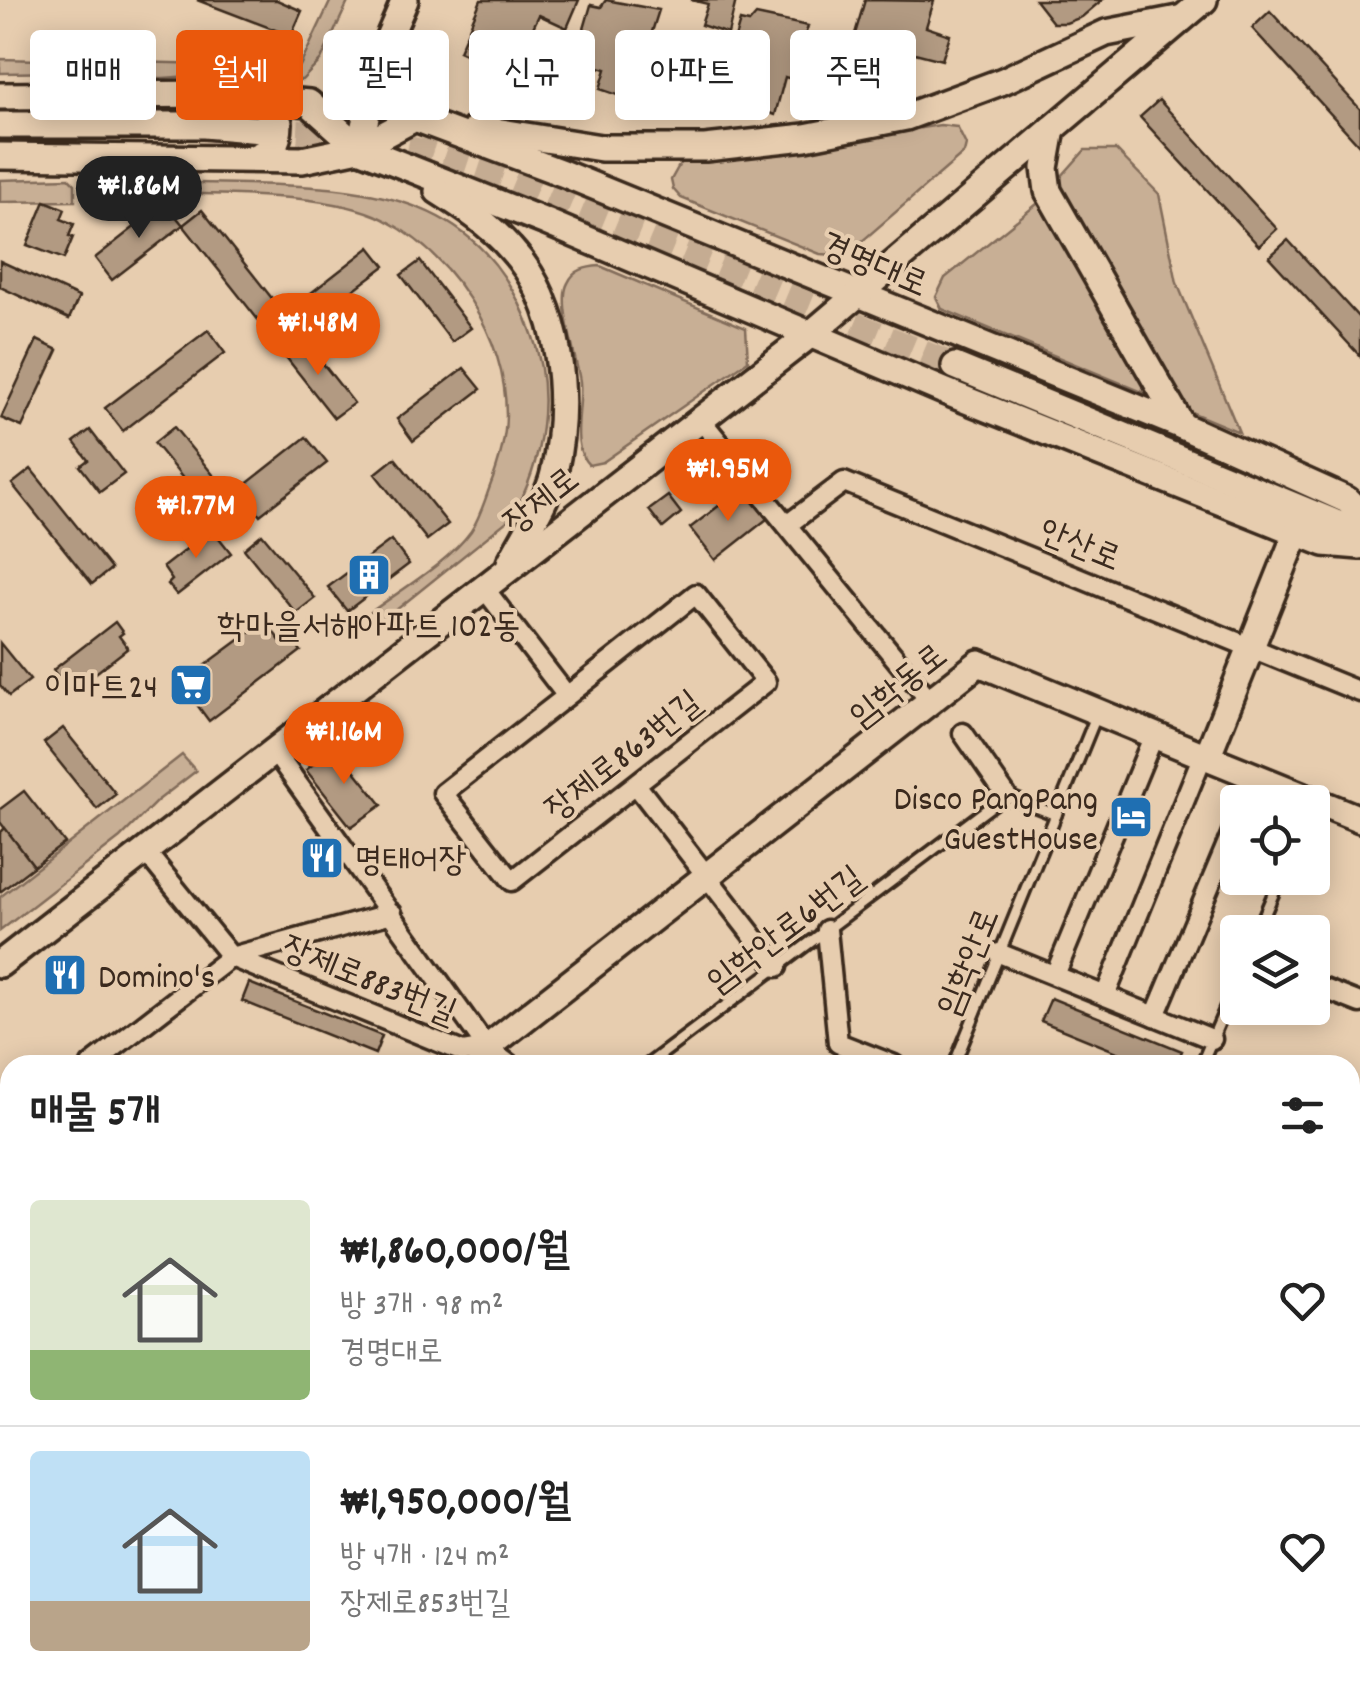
<!DOCTYPE html>
<html lang="ko">
<head>
<meta charset="utf-8">
<style>
  :root { --surface:#fff; --page:#f6f6f6; --text:#222; --muted:#767676; --line:#e0e0e0; --accent:#ea580c }
  body { margin:0; font-family:Dekko,"Poor Story",sans-serif; background:var(--page); color:var(--text); height:100vh; display:flex; flex-direction:column; font-size:38px; white-space:nowrap }
  * { box-sizing:border-box; margin:0 }
  p { font-size:32px; color:var(--muted) }
  .icon { flex:none; width:55px; height:55px; fill:none; stroke:currentColor; stroke-width:2; stroke-linecap:round; stroke-linejoin:round }
  .map { position:relative; flex:1; overflow:hidden }
  .details { position:absolute; left:0px; top:1055px; width:1360px; height:642px; display:flex; flex-direction:column; background:var(--surface); border-radius:30px 30px 0 0; box-shadow:0 5px 25px #0003 }
  .details>* { flex:none }
  .hud { position:absolute; left:30px; top:30px; width:1300px; height:90px; display:flex; gap:20px }
  .fabs { position:absolute; left:1220px; top:785px; display:grid; gap:20px }
  .fabs a { display:grid; place-items:center; width:110px; height:110px; border-radius:10px; background:var(--surface); box-shadow:0 5px 25px #0003; font-size:50px }
  .price { position:absolute; translate:-50% -85px; padding:0 22px; border-radius:35px; background:var(--accent); color:#fff; font-size:32px; line-height:65px; filter:drop-shadow(0 2px 5px #0008) }
  .price::after { content:''; position:absolute; left:50%; top:60px; width:30px; height:22px; margin-left:-15px; background:inherit; clip-path:polygon(0 0,100% 0,50% 100%) }
  .price.on { background:#222; color:#fff }
  ul { padding:0; list-style:none }
  li { display:flex; align-items:center; gap:30px; height:250px; padding:0 30px }
  li+li { border-top:2px solid var(--line) }
  li span { display:grid; place-items:center; flex:none; width:280px; height:200px; border-radius:10px; color:#555 }
  li>.icon { margin-inline-start:auto }
  span .icon { width:120px; height:120px; fill:#fffc; stroke-width:1 }
  li b { font-size:42px }
  h2 { display:flex; justify-content:space-between; align-items:center; height:120px; padding:0 30px; font-size:42px }
  .pill { padding:0 35px; border-radius:10px; background:var(--surface); box-shadow:0 5px 25px #0003; font-size:35px; line-height:90px }
  .pill.on { background:var(--accent); color:#fff }
  .map>svg:first-child { display:block }
</style>
</head>
<body>
<div class="map">
<svg width="1360" height="1697" viewBox="0 0 1360 1697">
  <rect width="100%" height="100%" fill="#e7cdaf"/>
  <filter id="ink" filterUnits="userSpaceOnUse"><feTurbulence type="fractalNoise" baseFrequency=".01" numOctaves="2"/><feDisplacementMap in="SourceGraphic" scale="20" xChannelSelector="R" yChannelSelector="G"/><feConvolveMatrix kernelMatrix="1 2 1 2 8 2 1 2 1" color-interpolation-filters="sRGB"/></filter>
  <g filter="url(#ink)">
    <g fill="#c8af95" stroke="#826c5a" stroke-width="2.5">
      <polygon points="331,0 349,0 321,60 302,80 204,75 163,78 92,77 71,72 0,73 0,59 300,66"/>
      <polygon points="940,125 957,127 966,145 964,153 852,250 837,255 820,254 681,198 673,189 671,180 681,162 708,162"/>
      <polygon points="1085,150 1116,150 1159,194 1177,283 1239,432 942,309 936,297 945,278 1037,204"/>
      <polygon points="69,178 75,184 75,201 0,202 0,180"/>
      <path d="M96,181c51,1 101,2 152,3 127,3 236,12 284,150 22,60 11,129 -20,183l-132,106 -9,-11c31,-23 78,-50 100,-81 8,-12 13,-28 18,-42 9,-23 17,-49 17,-74 0,-79 -53,-160 -123,-196 -52,-27 -165,-24 -225,-26l-10,7 -51,1z"/>
      <path d="M600,266l146,62 2,33 -145,101 -14,3c-20,-20 -6,-56 -9,-83 -3,-24 -23,-80 -12,-99 6,-14 19,-16 32,-17z"/>
      <polygon points="182,755 196,771 157,801 120,838 0,931 0,897"/>
    </g>
    <g fill="#b29a82" stroke="#3b2a1e" stroke-width="2.5">
      <polygon points="197,0 277,0 302,11 291,36"/>
      <polygon points="481,0 579,0 567,28 539,15 531,32 547,39 534,69 514,60 508,73 459,51"/>
      <polygon points="606,0 659,10 651,35 675,44 667,69 636,61 626,98 600,89 606,69 575,60 591,5 601,7"/>
      <polygon points="691,0 736,0 728,34 701,25 708,4"/>
      <polygon points="865,0 934,1 926,27 950,35 942,60 911,52 901,89 875,80 881,60 850,51"/>
      <polygon points="1035,0 1102,0 1082,17 1066,23 1053,23"/>
      <polygon points="1270,11 1360,109 1360,146 1252,28"/>
      <polygon points="756,15 808,26 800,52 823,60 816,86 785,77 775,115 749,106 755,85 724,76 740,21 749,23"/>
      <polygon points="1159,100 1277,229 1259,246 1140,117"/>
      <polygon points="45,201 65,209 61,219 74,224 69,236 73,237 64,259 27,245"/>
      <polygon points="165,203 183,225 112,280 95,258"/>
      <polygon points="202,210 282,311 263,326 183,225"/>
      <polygon points="1288,240 1360,319 1360,356 1269,257"/>
      <polygon points="370,247 385,266 316,318 302,300"/>
      <polygon points="0,261 79,297 69,319 0,287"/>
      <polygon points="420,261 471,328 452,342 401,275"/>
      <polygon points="208,330 225,353 123,431 105,408"/>
      <polygon points="302,337 354,403 334,418 282,352"/>
      <polygon points="37,340 58,350 22,427 1,418"/>
      <polygon points="464,368 481,389 413,441 397,419"/>
      <polygon points="174,427 228,493 208,509 154,443"/>
      <polygon points="90,430 124,474 100,492 80,466 88,460 74,442"/>
      <polygon points="306,437 327,463 260,515 240,489"/>
      <polygon points="395,458 448,524 427,540 375,474"/>
      <polygon points="31,469 111,569 92,584 12,484"/>
      <polygon points="742,488 767,519 715,560 690,528"/>
      <polygon points="668,496 681,513 663,528 649,510"/>
      <polygon points="212,529 231,553 177,595 168,584 172,580 163,567"/>
      <polygon points="262,534 315,598 296,613 244,549"/>
      <polygon points="391,540 409,564 347,611 328,587"/>
      <polygon points="265,621 284,646 293,640 301,651 209,721 181,683"/>
      <polygon points="115,622 123,633 119,636 128,648 70,693 53,670"/>
      <polygon points="0,643 30,680 9,696 0,685"/>
      <polygon points="63,728 116,794 97,809 44,743"/>
      <polygon points="335,746 382,805 351,827 306,770"/>
      <polygon points="24,791 65,843 34,866 0,822 0,809"/>
      <polygon points="5,828 34,866 0,892 0,833"/>
      <polygon points="249,983 382,1036 375,1054 242,1001"/>
      <polygon points="1051,998 1182,1051 1176,1065 1149,1065 1041,1021"/>
      <polygon points="0,1467 10,1470 6,1498 0,1496"/>
    </g>
    <g fill="none" stroke-linecap="round" stroke-linejoin="round">
      <polyline stroke="#c5ac92" stroke-width="25" stroke-dasharray="25 12" stroke-linecap="butt" points="261,130 338,135 425,152 509,180 955,366"/>
      <defs>
        <g id="lane">
          <polyline points="1257,932 1280,878"/>
          <polyline points="647,1065 1006,795 1056,815"/>
          <polyline points="954,1065 1097,714"/>
          <polyline points="1201,1065 1238,979"/>
          <polyline points="1350,1371 1360,1375"/>
        </g>
        <g id="street">
          <polyline points="700,419 931,702"/>
          <polyline points="787,525 844,482 1360,692"/>
          <polyline points="484,588 567,696 443,793 512,881 766,682 696,594 567,696"/>
          <polyline points="963,733 1006,795"/>
          <polyline points="274,751 487,1048 510,1065"/>
          <polyline points="637,786 777,967"/>
          <polyline points="1244,802 1255,776"/>
          <polyline points="145,851 231,957 463,1052 487,1048"/>
          <polyline points="827,930 838,1043 894,1065"/>
          <polyline points="999,953 1212,1039"/>
          <polyline points="1055,975 1154,735"/>
          <polyline points="1312,984 1360,1003"/>
          <polyline points="1105,996 1203,755"/>
          <polyline points="1155,1016 1238,818"/>
          <polyline points="91,1065 231,957 392,913"/>
          <polyline points="0,1135 10,1128"/>
          <polyline points="1350,1144 1360,1148"/>
          <polyline points="0,1413 10,1416"/>
          <polyline points="1350,1493 1360,1498"/>
          <polyline points="0,1567 10,1540"/>
          <polyline points="1350,1574 1360,1550"/>
          <polyline points="1350,1621 1360,1625"/>
          <polyline points="0,1640 10,1638"/>
          <polyline points="506,1688 533,1697"/>
          <polyline points="766,1688 793,1697"/>
          <polyline points="143,1697 183,1688"/>
          <polyline points="323,1697 327,1688"/>
          <polyline points="413,1697 416,1688"/>
          <polyline points="823,1697 826,1688"/>
        </g>
        <g id="secondary">
          <polyline points="0,96 211,94 309,103 359,148 546,222 944,391 1324,543 1360,546"/>
          <polyline points="0,125 204,125 261,130"/>
          <polyline points="476,128 601,148 705,148 805,137 906,117 1003,81 1106,33 1178,19"/>
          <polyline points="1052,129 1045,168 1048,191 1182,426"/>
          <polyline points="359,148 379,60 405,0"/>
          <polyline points="0,156 302,160 359,148 415,118 562,173 1182,426 1347,500 1360,513"/>
          <path d="M253,158c20,-9 26,-13 26,-35l-22,-25"/>
          <path d="M438,191c27,17 51,33 72,57 53,57 60,152 44,225 -6,27 -31,64 -44,90"/>
          <polyline points="955,366 1360,533"/>
          <polyline points="1207,757 1360,819"/>
          <polyline points="0,964 811,334 1204,0"/>
          <polyline points="480,1065 487,1048 979,663 1207,757 1297,532"/>
          <polyline points="0,1293 10,1297"/>
          <polyline points="1095,1688 1122,1697"/>
        </g>
      </defs>
      <use href="#lane" stroke="#3b2a1e" stroke-width="16"/>
      <use href="#street" stroke="#3b2a1e" stroke-width="25"/>
      <use href="#secondary" stroke="#3b2a1e" stroke-width="32"/>
      <use href="#lane" stroke="#e7cdaf" stroke-width="9"/>
      <use href="#street" stroke="#e7cdaf" stroke-width="18"/>
      <use href="#secondary" stroke="#e7cdaf" stroke-width="25"/>
    </g>
  </g>
  <defs>
    <symbol id="building-square" viewBox="-11 -11 22 22"><rect x="-9" y="-9" width="18" height="18" rx="4" fill="#1f6fb2" stroke="#e7cdaf"/><path d="M-4-6H4V6H1V3H-1V6H-4ZM-2.5-4.3h1.7v1.8h-1.7ZM.8-4.3h1.7v1.8H.8ZM-2.5-1h1.7V.8h-1.7ZM.8-1h1.7V.8H.8Z" fill="#fff"/></symbol>
    <symbol id="supermarket-square" viewBox="-11 -11 22 22"><rect x="-9" y="-9" width="18" height="18" rx="4" fill="#1f6fb2" stroke="#e7cdaf"/><path d="M-6-5.5h2.5l.6 2H6L4.5 2H-2.5L-4.4-4H-6ZM-1.5 3.2a1.3 1.3 0 1 0 .1 0ZM3 3.2a1.3 1.3 0 1 0 .1 0Z" fill="#fff"/></symbol>
    <symbol id="hotel-square" viewBox="-11 -11 22 22"><rect x="-9" y="-9" width="18" height="18" rx="4" fill="#1f6fb2" stroke="#e7cdaf"/><path d="M-6-4.5h1.5V1H6V5H4.5V3h-9V5H-6ZM-4 0a1.8 1.8 0 1 1 3.6 0ZM.5 0V-2.5h3Q6-2.5 6 0Z" fill="#fff"/></symbol>
    <symbol id="restaurant-square" viewBox="-11 -11 22 22"><rect x="-9" y="-9" width="18" height="18" rx="4" fill="#1f6fb2" stroke="#e7cdaf"/><path d="M-5-6h1v4h1v-4h1v4h1v-4h1v5L-1.5 .5V6h-2V.5L-5-1ZM5-6V6H3V1.5H1.5Q1.5-4 5-6Z" fill="#fff"/></symbol>
  </defs>
  <g fill-rule="evenodd">
    <use href="#building-square" x="344" y="550" width="50" height="50"/>
    <use href="#supermarket-square" x="166" y="660" width="50" height="50"/>
    <use href="#hotel-square" x="1106" y="792" width="50" height="50"/>
    <use href="#restaurant-square" x="297" y="833" width="50" height="50"/>
    <use href="#restaurant-square" x="40" y="950" width="50" height="50"/>
  </g>
  <g text-anchor="middle" stroke-width="8" stroke-linejoin="round" paint-order="stroke">
    <g font-size="35" fill="#3b2a1e" stroke="#e7cdaf">
      <text transform="translate(875 263) rotate(23)" y="12">경명대로</text>
      <text transform="translate(540 499) rotate(-38)" y="12">장제로</text>
      <text transform="translate(1081 543) rotate(22)" y="12">안산로</text>
      <text transform="translate(897 684) rotate(-38)" y="12">임학동로</text>
      <text transform="translate(622 754) rotate(-38)" y="12">장제로863번길</text>
      <text transform="translate(784 928) rotate(-37)" y="12">임학안로6번길</text>
      <text transform="translate(966 961) rotate(-68)" y="12">임학안로</text>
      <text transform="translate(370 978) rotate(22)" y="12">장제로883번길</text>
    </g>
    <g font-size="35" fill="#3b2a1e" stroke="#e7cdaf" text-anchor="end">
      <text x="369" y="636" text-anchor="middle">학마을서해아파트 102동</text>
      <text x="158" y="697">이마트24</text>
      <text x="1098" y="809">Disco PangPang<tspan x="1098" dy="40">GuestHouse</tspan></text>
      <text x="354" y="870" text-anchor="start">명태어장</text>
      <text x="98" y="987" text-anchor="start">Domino's</text>
    </g>
  </g>
</svg>
<div class="fabs">
<a><svg class="icon" aria-label="locate" viewBox="0 0 24 24"><circle cx="12" cy="12" r="6"/><path d="M12 2v4M12 18v4M2 12h4M18 12h4"/></svg></a>
<a><svg class="icon" aria-label="layers" viewBox="0 0 24 24"><path d="M12 4l9 5-9 5-9-5zM3 14l9 5 9-5"/></svg></a>
</div>
<b class="price on" style="left:139px;top:241px">₩1.86M</b>
<b class="price" style="left:318px;top:378px">₩1.48M</b>
<b class="price" style="left:728px;top:524px">₩1.95M</b>
<b class="price" style="left:196px;top:561px">₩1.77M</b>
<b class="price" style="left:344px;top:787px">₩1.16M</b>
<div class="hud">
<a class="pill">매매</a>
<a class="pill on">월세</a>
<a class="pill">필터</a>
<a class="pill">신규</a>
<a class="pill">아파트</a>
<a class="pill">주택</a>
</div>
<section class="details">
<h2>매물 5개<svg class="icon" aria-label="filters" viewBox="0 0 24 24"><path d="M4 7h16M4 17h16"/><circle cx="9" cy="7" r="2"/><circle cx="15" cy="17" r="2"/></svg></h2>
<ul>
<li><span style="background:linear-gradient(#dfe7d0 75%,#8fb573 0)"><svg class="icon" aria-label="home" viewBox="0 0 24 24"><path d="M3 11l9-7 9 7M6 9v11h12V9"/></svg></span><div><b>₩1,860,000/월</b><p>방 3개 · 98 m²</p><p>경명대로</p></div><svg class="icon" aria-label="heart" viewBox="0 0 24 24"><path d="M12 20l-8-8c-3-5 5-10 8-4 3-6 11-1 8 4z"/></svg></li>
<li><span style="background:linear-gradient(#bfe0f5 75%,#b9a48a 0)"><svg class="icon" aria-label="home" viewBox="0 0 24 24"><path d="M3 11l9-7 9 7M6 9v11h12V9"/></svg></span><div><b>₩1,950,000/월</b><p>방 4개 · 124 m²</p><p>장제로853번길</p></div><svg class="icon" aria-label="heart" viewBox="0 0 24 24"><path d="M12 20l-8-8c-3-5 5-10 8-4 3-6 11-1 8 4z"/></svg></li>
</ul>
</section>
</div>
</body>
</html>
